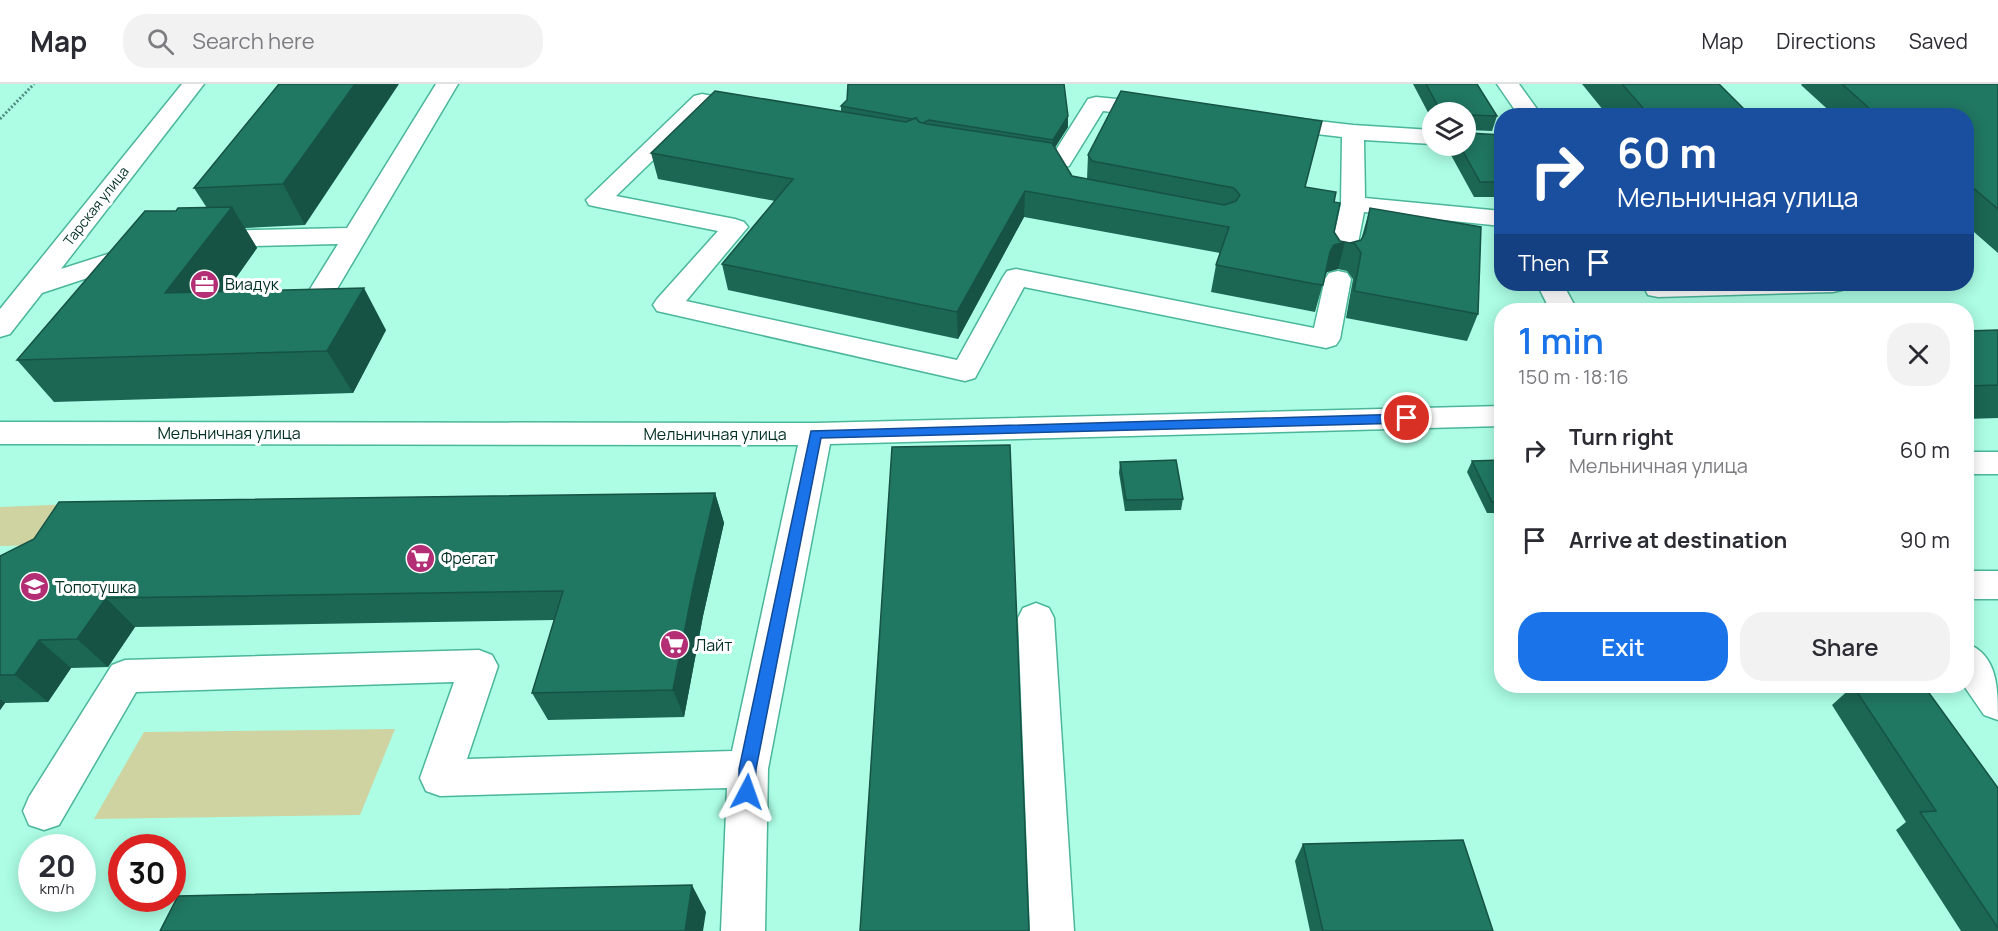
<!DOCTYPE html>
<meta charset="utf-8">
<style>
:root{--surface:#fff;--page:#f2f2f3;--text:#2b2b33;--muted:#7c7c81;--line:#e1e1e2;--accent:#1a73e8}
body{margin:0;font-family:Manrope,sans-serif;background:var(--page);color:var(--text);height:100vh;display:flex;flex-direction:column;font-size:22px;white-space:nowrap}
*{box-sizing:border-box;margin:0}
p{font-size:20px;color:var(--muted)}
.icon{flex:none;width:33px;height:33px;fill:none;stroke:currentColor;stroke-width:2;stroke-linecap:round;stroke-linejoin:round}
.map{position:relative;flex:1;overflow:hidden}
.details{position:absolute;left:1494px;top:219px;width:480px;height:390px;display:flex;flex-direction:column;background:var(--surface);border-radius:24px;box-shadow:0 3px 15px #0003}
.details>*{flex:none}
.banner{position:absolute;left:1494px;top:24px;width:480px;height:183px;border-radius:24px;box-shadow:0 3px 15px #0003;background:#1a4fa0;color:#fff;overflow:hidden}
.controls{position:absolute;left:1422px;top:18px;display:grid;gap:12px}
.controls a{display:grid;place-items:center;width:54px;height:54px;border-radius:50%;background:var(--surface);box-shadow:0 3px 15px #0003;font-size:30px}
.speed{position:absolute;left:18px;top:750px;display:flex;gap:12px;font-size:30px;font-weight:700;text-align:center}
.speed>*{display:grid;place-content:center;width:78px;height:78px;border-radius:50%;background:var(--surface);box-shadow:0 3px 15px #0003;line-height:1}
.speed small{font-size:15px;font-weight:400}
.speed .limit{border:9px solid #d22;background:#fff;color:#111}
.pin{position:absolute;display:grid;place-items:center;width:51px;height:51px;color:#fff;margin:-26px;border:3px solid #fff;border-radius:50%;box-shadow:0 2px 6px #0007}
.me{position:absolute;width:66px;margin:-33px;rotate:4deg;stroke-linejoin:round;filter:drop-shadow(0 0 4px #0008)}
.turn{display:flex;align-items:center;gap:21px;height:126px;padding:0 24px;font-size:27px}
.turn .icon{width:78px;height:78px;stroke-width:2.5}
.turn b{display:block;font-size:42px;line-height:51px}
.then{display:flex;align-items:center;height:57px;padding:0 24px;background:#0003;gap:12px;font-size:22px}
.round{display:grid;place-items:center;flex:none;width:63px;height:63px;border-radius:24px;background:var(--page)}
.headline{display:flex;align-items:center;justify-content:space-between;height:102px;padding:0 24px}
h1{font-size:36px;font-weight:600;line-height:45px;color:var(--accent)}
.cta{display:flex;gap:12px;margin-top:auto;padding:12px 24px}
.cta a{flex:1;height:69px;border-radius:24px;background:var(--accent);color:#fff;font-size:24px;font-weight:600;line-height:69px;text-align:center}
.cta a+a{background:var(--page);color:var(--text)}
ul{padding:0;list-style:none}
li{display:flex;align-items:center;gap:18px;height:90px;padding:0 24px}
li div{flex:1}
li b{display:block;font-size:22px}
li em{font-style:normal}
header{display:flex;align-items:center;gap:36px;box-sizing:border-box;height:84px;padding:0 30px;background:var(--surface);border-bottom:2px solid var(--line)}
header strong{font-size:28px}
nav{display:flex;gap:33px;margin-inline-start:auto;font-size:21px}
.search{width:420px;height:54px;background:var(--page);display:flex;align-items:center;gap:15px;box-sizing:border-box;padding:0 21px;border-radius:24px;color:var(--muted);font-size:22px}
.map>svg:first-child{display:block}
</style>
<header>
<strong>Map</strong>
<div class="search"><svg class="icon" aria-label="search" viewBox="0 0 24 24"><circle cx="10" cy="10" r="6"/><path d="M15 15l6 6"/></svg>Search here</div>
<nav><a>Map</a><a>Directions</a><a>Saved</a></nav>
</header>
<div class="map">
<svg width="1998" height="847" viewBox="0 0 1998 847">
<rect width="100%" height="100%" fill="#acfde4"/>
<g fill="#ced3a1">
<polygon points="76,420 48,461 0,462 0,423"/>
<polygon points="395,645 360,731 94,735 144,648"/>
</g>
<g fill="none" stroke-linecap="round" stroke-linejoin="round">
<defs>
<g id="minor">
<polygon points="182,0 204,0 61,185 142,159 151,161 155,167 151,173 42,209 10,250 0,253 0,225"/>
<polygon points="436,0 458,0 321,232 311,235 301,232 297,226 338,160 207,163 198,160 194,155 198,150 207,147 347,144"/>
<polygon points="1497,0 1519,0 1542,32 1519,32"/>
<polygon points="702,10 755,20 758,25 755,30 747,32 707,24 616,112 735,135 744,138 748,143 686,217 957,276 1003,193 1007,187 1016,185 1314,244 1325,195 1329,189 1338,187 1347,189 1351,195 1340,255 1336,261 1326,264 1024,203 975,294 965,297 657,227 653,221 657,215 718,147 598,123 589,121 586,116 694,12"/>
<path d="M1096,13L1158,19L1166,21L1169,26L1166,31L1158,33L1103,27L1069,82C1051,86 1027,79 1009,75L1005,70L1009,65L1017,63L1054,69L1088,15Z"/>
<polygon points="1274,32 1353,41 1432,46 1432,60 1364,56 1365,114 1502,127 1502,142 1364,128 1355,175 1351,181 1342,183 1333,181 1329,175 1341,120 1342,53 1266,44 1263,39 1266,34"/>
<polygon points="1537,200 1563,200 1577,226 1550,226"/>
<polygon points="1648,200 1846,200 1842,206 1833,208 1658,213 1648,211 1645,205"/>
<polygon points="1502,322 1502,342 830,360 768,685 765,847 721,847 727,704 440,712 426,707 420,694 454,598 136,608 59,741 44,746 29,741 23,727 29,713 112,581 125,576 479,566 492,571 498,582 467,675 732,667 798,361 0,360 0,338 816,339"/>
<rect x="1966" y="368" width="32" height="22"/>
<rect x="1966" y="487" width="32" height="28"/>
<polygon points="1036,519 1049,524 1054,534 1074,847 1030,847 1018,534 1023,524"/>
<path d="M1966,559C1998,571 1998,604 1998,636L1984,631L1964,602H1966Z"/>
</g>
</defs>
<use href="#minor" stroke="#4ab69a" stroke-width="3"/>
<polyline stroke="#4f8d7c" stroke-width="3" stroke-dasharray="2 2" stroke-linecap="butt" points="0,35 34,0"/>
<use href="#minor" fill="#fff" fill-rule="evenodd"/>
</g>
<g fill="#1c6654">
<polygon points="279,0 305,141 245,144 257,164 226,208 386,246 353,309 54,318 17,276 176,127 207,124 194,104"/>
<polygon points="1413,0 1477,0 1497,32 1492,47 1469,46 1469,49 1502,51 1502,113 1474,113 1446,62 1466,62 1466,28 1432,28 1432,36"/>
<polygon points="1582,0 1719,0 1751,32 1608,32"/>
<polygon points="1802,0 1998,0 1998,169 1966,141 1966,32 1835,32 1801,1"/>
<polygon points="841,22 1068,43 1054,64 1072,92 1087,95 1088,71 1305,103 1334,118 1334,148 1340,157 1350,159 1361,156 1370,124 1478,230 1467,257 1346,234 1353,195 1347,187 1338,185 1327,188 1325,192 1315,228 1211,208 1216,181 1220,169 1024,133 958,255 728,206 722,180 775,117 658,95 651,69 841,27"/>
<polygon points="1998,246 1998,334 1966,335 1966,247"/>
<polygon points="1502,376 1502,429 1487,429 1467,388 1472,377"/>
<polygon points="1120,378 1183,415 1181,426 1125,427 1119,389"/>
<polygon points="715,409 724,439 703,532 684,633 548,636 532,609 554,536 135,543 108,583 71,584 48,618 5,619 0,626 0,472"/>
<polygon points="1853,602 1998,704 1998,847 1961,847 1896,746 1906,738 1832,621"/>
<polygon points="1303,760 1493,847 1310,847 1295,777"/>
</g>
<g fill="#165345">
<polygon points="355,0 399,0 305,141 283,100"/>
<polygon points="1068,32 1068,43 1053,67 1053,56"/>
<polygon points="1025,107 1024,133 958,255 957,228"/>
<polygon points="232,123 257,164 195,252 165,209"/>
<polygon points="1345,158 1338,185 1327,188 1323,195 1330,168 1334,161"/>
<polygon points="364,204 386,246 353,309 327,267"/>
<polygon points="715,409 724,439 703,532 684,633 673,606 693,504"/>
<polygon points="106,514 135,543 108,583 77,555"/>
<polygon points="39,556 71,584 48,618 15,591"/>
<polygon points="0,615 5,619 0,626"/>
<polygon points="692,801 706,828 703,847 685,847"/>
</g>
<g fill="#207762" stroke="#165345" stroke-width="1.5">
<polygon points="279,0 355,0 283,100 194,104"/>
<polygon points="848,0 1064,0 1068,32 1053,56 929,36 923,39 919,38 916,34 912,35 841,22 847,16"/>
<polygon points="1426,0 1477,0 1497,32 1470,31 1469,49 1502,51 1502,98 1480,98 1460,62 1466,62 1466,28 1441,28"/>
<polygon points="1622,0 1719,0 1751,32 1650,32"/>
<polygon points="1842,0 1998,0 1998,125 1966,98 1966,32 1878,32"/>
<polygon points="715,7 906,38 916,34 919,38 927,40 1052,59 1072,92 1224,121 1236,117 1240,111 1234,104 1092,77 1088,71 1121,7 1322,37 1305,103 1336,108 1334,118 1340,119 1334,148 1340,157 1350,159 1361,156 1365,149 1370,124 1481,143 1478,230 1354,207 1361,169 1355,160 1345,158 1334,161 1330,168 1323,201 1315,200 1216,181 1229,143 1025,107 957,228 722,180 793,95 651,69"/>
<polygon points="232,123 165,209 364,204 327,267 17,276 145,127 176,127 178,124"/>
<polygon points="1998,246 1998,301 1966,302 1966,247"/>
<polygon points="1010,361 1029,847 860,847 892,363"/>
<polygon points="1176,376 1183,415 1126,416 1120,378"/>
<polygon points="1502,376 1502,418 1492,418 1472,377"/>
<polygon points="715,409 693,504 673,606 532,609 563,507 106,514 77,555 39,556 15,591 0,591 0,472 34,455 59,418"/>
<polygon points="1853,602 1924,602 1998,704 1998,844 1920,728 1936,727"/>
<polygon points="1463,756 1493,847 1323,847 1303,760"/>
<polygon points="692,801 685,847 160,847 178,812"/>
</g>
<polygon fill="#1a73e8" stroke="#114b97" stroke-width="1.5" points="1407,330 1413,334 1407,339 821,354 756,685 755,708 753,714 747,716 741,714 739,708 739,685 811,347"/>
<defs>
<symbol id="office-disc" viewBox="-11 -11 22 22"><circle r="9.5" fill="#b32e74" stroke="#fff"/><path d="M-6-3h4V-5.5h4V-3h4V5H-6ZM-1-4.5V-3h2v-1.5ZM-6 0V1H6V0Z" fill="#fff"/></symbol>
<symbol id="supermarket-disc" viewBox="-11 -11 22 22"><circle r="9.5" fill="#b32e74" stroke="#fff"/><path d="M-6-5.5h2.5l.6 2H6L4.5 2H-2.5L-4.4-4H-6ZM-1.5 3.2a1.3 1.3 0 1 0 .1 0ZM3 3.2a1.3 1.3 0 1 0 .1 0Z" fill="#fff"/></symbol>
<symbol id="school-disc" viewBox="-11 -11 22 22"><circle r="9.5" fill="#b32e74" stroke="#fff"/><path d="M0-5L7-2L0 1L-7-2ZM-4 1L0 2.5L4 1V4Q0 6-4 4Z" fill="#fff"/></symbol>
</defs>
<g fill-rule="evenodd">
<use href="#office-disc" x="188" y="184" width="33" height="33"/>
<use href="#supermarket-disc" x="404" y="458" width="33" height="33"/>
<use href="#school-disc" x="18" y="486" width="33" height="33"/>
<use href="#supermarket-disc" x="658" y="544" width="33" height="33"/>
</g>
<g text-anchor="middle" stroke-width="6" stroke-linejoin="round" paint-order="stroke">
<g font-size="14" fill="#002f24" stroke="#fff">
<text transform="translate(96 122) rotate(-52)" y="5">Тарская улица</text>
</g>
<g font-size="16" fill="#002f24" stroke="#fff" text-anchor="start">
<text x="225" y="206">Виадук</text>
<text x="441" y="480">Фрегат</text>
<text x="55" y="509">Топотушка</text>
<text x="695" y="567">Лайт</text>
</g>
<g font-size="16" fill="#002f24" stroke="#fff">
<text x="229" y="355">Мельничная улица</text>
<text x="715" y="356">Мельничная улица</text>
</g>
</g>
</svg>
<div class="controls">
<a><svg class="icon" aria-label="layers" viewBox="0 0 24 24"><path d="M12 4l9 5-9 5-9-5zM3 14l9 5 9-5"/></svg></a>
</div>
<div class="speed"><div>20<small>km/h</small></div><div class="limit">30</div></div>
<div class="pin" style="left:1407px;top:334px;background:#d93025"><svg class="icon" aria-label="arrive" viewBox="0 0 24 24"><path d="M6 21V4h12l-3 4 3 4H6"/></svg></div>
<svg class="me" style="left:747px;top:708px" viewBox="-20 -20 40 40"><path d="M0-17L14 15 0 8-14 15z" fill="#1a73e8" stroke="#fff" stroke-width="4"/></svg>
<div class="banner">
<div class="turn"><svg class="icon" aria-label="right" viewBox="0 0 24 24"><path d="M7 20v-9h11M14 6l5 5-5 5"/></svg><div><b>60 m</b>Мельничная улица</div></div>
<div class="then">Then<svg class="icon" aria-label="arrive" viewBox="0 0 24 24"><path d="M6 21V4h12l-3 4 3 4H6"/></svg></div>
</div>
<section class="details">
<div class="headline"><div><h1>1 min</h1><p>150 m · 18:16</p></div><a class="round"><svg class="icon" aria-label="close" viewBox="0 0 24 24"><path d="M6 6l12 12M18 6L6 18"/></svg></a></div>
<ul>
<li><svg class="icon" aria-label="right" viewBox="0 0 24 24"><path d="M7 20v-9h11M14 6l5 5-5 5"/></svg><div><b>Turn right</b><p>Мельничная улица</p></div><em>60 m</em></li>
<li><svg class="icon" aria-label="arrive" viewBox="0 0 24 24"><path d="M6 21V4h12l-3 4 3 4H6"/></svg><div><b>Arrive at destination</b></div><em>90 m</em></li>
</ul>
<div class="cta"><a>Exit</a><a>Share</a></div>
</section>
</div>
